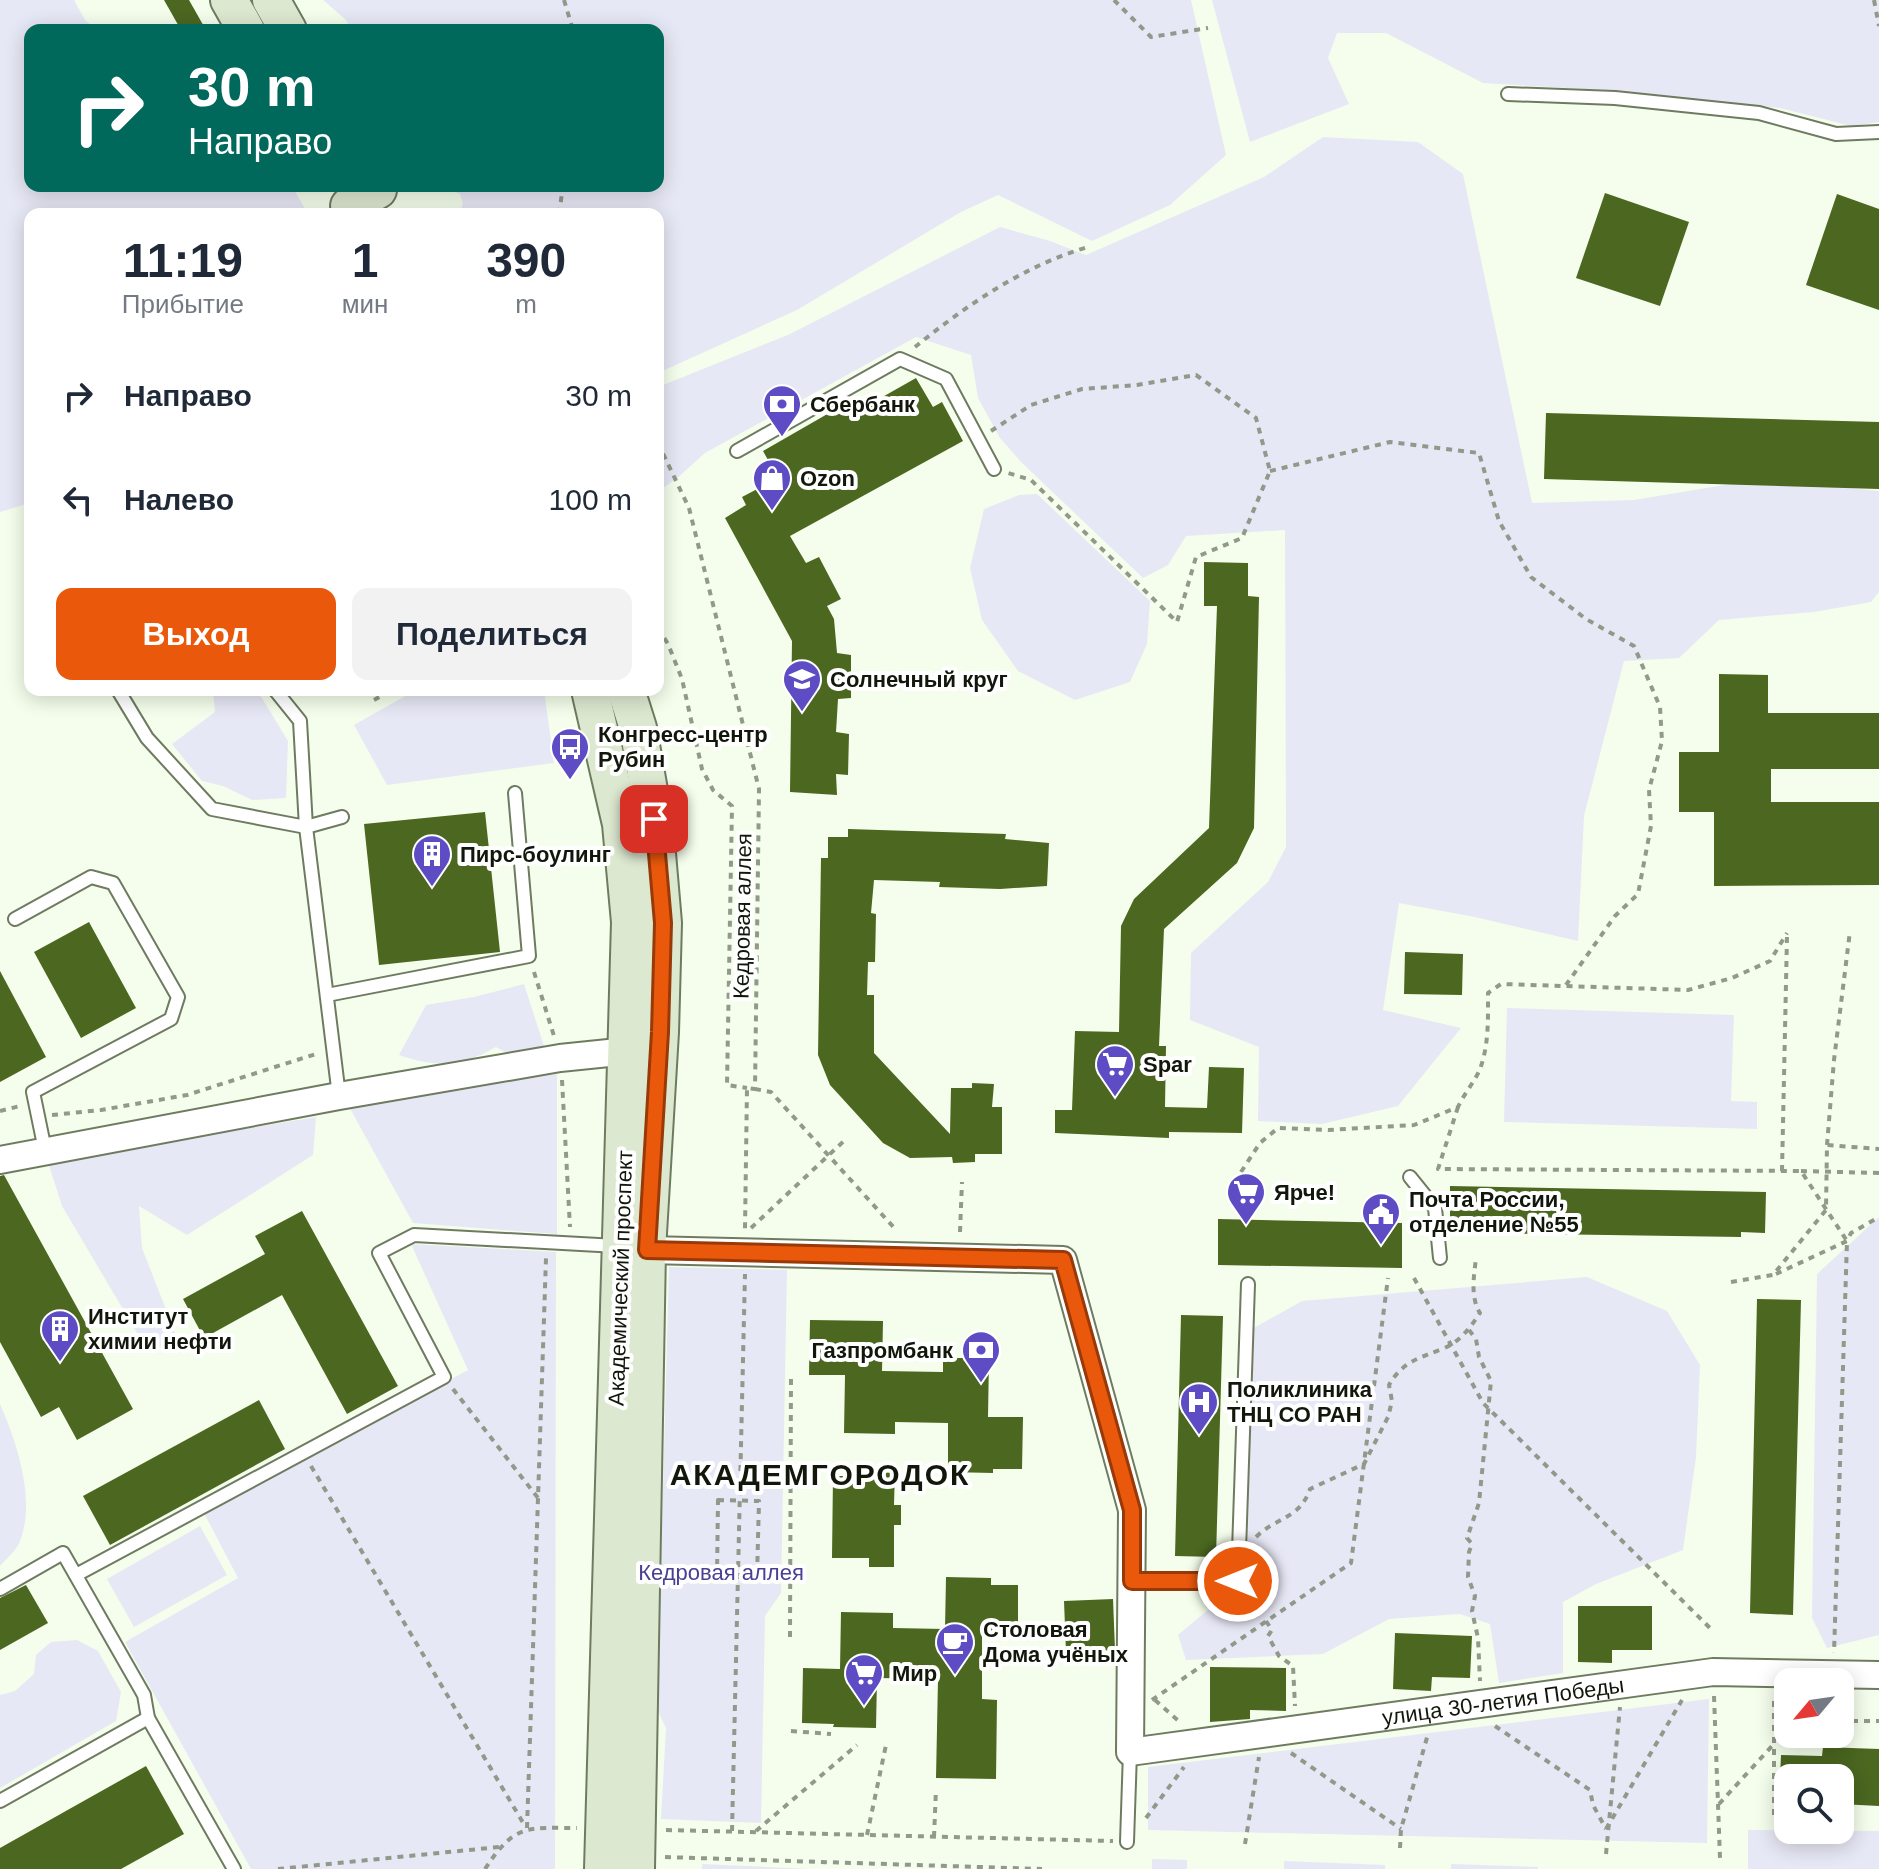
<!DOCTYPE html>
<html lang="ru">
<meta charset="utf-8">
<style>
:root{--surface:#fff;--page:#f2f2f3;--text:#1f2937;--muted:#747a83;--accent:#ea580c}
body{margin:0;font-family:Arial,sans-serif;background:var(--page);color:var(--text);height:100vh;display:flex;flex-direction:column;font-size:30px;white-space:nowrap}
*{box-sizing:border-box;margin:0}
p{font-size:26px;color:var(--muted)}
.icon{flex:none;width:44px;height:44px;fill:none;stroke:currentColor;stroke-width:2;stroke-linecap:round;stroke-linejoin:round}
.map{position:relative;flex:1;overflow:hidden}
.panel{position:absolute;left:24px;top:208px;width:640px;height:488px;display:flex;flex-direction:column;background:var(--surface);border-radius:16px;box-shadow:0 4px 20px #0003}
.panel>*{flex:none}
.hud{position:absolute;left:24px;top:24px;width:640px;height:168px;border-radius:16px;box-shadow:0 4px 20px #0003;background:#00695c;color:#fff;overflow:hidden}
.needle{width:52px;rotate:241deg}
.buttons{position:absolute;left:1774px;top:1668px;display:grid;gap:16px}
.buttons a{display:grid;place-items:center;width:80px;height:80px;border-radius:16px;background:var(--surface);box-shadow:0 4px 20px #0003;font-size:40px}
.pin{position:absolute;display:grid;place-items:center;width:68px;height:68px;color:#fff;margin:-34px;border-radius:16px;box-shadow:0 4px 12px #0006}
.me{position:absolute;width:88px;margin:-44px;rotate:270deg;stroke-linejoin:round;filter:drop-shadow(0 0 6px #0008)}
.turn{display:flex;align-items:center;gap:28px;height:168px;padding:0 32px;font-size:36px}
.turn .icon{width:104px;height:104px;stroke-width:2.5}
.turn b{display:block;font-size:56px;line-height:68px}
.eta{display:flex;justify-content:space-evenly;align-items:center;height:136px;text-align:center}
.eta b{font-size:48px;font-weight:800;line-height:56px}
.action{display:flex;gap:16px;margin-top:auto;padding:16px 32px}
.action a{flex:1;height:92px;border-radius:16px;background:var(--accent);color:#fff;font-size:32px;font-weight:800;line-height:92px;text-align:center}
.action a+a{background:var(--page);color:var(--text)}
ul{padding:0;list-style:none}
li{display:flex;align-items:center;gap:24px;height:104px;padding:0 32px}
li div{flex:1}
li b{display:block;font-size:30px}
li em{font-style:normal}
.map>svg:first-child{display:block}
</style>
<div class="map">
<svg width="1879" height="1869" viewBox="0 0 1879 1869">
<rect width="100%" height="100%" fill="#f5feec"/>
<g fill="#e7e8f5">
<polygon points="0,0 74,0 85,20 97,30 30,30 30,186 292,186 308,214 30,214 30,503 0,512"/>
<polygon points="323,0 1191,0 1226,155 1170,205 1092,241 998,195 961,212 797,310 658,373 658,214 460,214 463,203 460,194 441,186 658,186 658,30 352,30 346,20"/>
<polygon points="1212,0 1879,0 1879,122 1851,126 1780,108 1619,91 1483,83 1386,33 1337,33 1328,58 1349,104 1250,142"/>
<polygon points="1323,137 1418,142 1463,174 1532,503 1634,500 1760,479 1879,491 1879,592 1871,602 1814,612 1719,620 1679,658 1624,661 1584,816 1578,941 1475,917 1399,903 1383,1010 1461,1028 1398,1106 1322,1124 1258,1121 1259,1047 1190,1020 1191,953 1268,882 1286,847 1285,530 1186,536 1168,565 1143,578 1021,462 1000,438 978,398 971,355 916,337 705,453 675,480 658,491 658,387 790,334 1000,227 1050,241 1086,255 1264,177"/>
<polygon points="1037,494 1150,601 1147,644 1130,682 1075,700 1018,671 982,620 970,568 984,509 1019,495"/>
<polygon points="213,690 257,690 288,741 286,798 252,800 223,786 202,781 172,744 215,712"/>
<polygon points="416,690 544,690 554,763 387,785 354,725"/>
<path d="M524,984L544,1046L510,1055L496,1047C460,1067 438,1068 399,1055L426,1005L474,997Z"/>
<polygon points="1507,1008 1734,1015 1731,1101 1757,1102 1757,1129 1504,1122"/>
<polygon points="557,1074 557,1234 413,1223 347,1103"/>
<polygon points="316,1117 313,1155 187,1235 139,1206 142,1248 183,1353 143,1343 62,1206 48,1162"/>
<polygon points="1879,1217 1879,1635 1827,1648 1812,1618 1817,1274"/>
<polygon points="411,1244 556,1252 555,1869 251,1869 125,1642 238,1578 204,1513 468,1370"/>
<polygon points="669,1267 787,1270 781,1593 765,1616 761,1823 661,1819 666,1728 657,1709"/>
<polygon points="1587,1277 1667,1311 1700,1365 1696,1457 1683,1550 1596,1584 1563,1602 1563,1673 1499,1683 1490,1624 1460,1614 1389,1619 1323,1654 1186,1660 1178,1635 1222,1598 1247,1586 1252,1329 1302,1301"/>
<path d="M0,1404C17,1443 36,1500 20,1541C17,1550 6,1559 0,1566Z"/>
<polygon points="200,1526 227,1575 134,1627 107,1579"/>
<polygon points="77,1640 98,1651 121,1692 116,1721 0,1788 0,1695 15,1691 34,1674 36,1655 51,1642"/>
<polygon points="1709,1699 1707,1843 1148,1830 1148,1767"/>
<polygon points="1748,1830 1879,1831 1879,1869 1748,1869"/>
<polygon points="1152,1859 1187,1860 1187,1869 1152,1869"/>
<polygon points="1284,1861 1385,1865 1385,1869 1284,1869"/>
<polygon points="702,1864 810,1869 702,1869"/>
<polygon points="1451,1864 1538,1867 1538,1869 1451,1869"/>
</g>
<g fill="#4b6720">
<polygon points="164,0 189,0 206,30 181,30"/>
<polygon points="1605,193 1689,222 1660,306 1576,278"/>
<polygon points="1837,194 1879,209 1879,310 1806,285"/>
<polygon points="916,378 933,407 942,402 963,441 790,536 806,563 819,557 841,599 827,606 834,619 837,653 851,655 851,698 838,699 836,732 849,734 848,775 836,774 837,795 790,792 792,641 725,518 746,505 742,497 778,478 763,451 850,401 856,412"/>
<polygon points="1546,413 1879,422 1879,489 1544,479"/>
<polygon points="1204,562 1248,563 1248,596 1259,597 1254,828 1237,863 1164,929 1159,1046 1166,1046 1165,1107 1207,1108 1209,1067 1244,1068 1242,1133 1169,1132 1169,1138 1055,1133 1055,1110 1072,1110 1075,1031 1119,1032 1121,926 1134,899 1209,828 1217,606 1204,606"/>
<polygon points="1719,674 1768,675 1768,713 1879,713 1879,769 1771,769 1771,802 1879,802 1879,885 1714,886 1714,812 1679,812 1679,752 1719,752"/>
<polygon points="485,812 500,952 379,965 364,824"/>
<polygon points="848,829 1006,834 1005,839 1049,843 1047,886 1000,889 939,887 940,882 874,880 871,913 876,914 875,962 868,962 867,995 874,995 874,1053 950,1134 951,1088 972,1088 972,1083 994,1084 992,1107 1002,1107 1002,1154 975,1154 975,1162 953,1163 952,1157 910,1158 883,1143 830,1085 818,1055 821,858 828,858 828,837 848,837"/>
<polygon points="89,922 136,1008 81,1038 34,952"/>
<polygon points="1405,952 1463,954 1462,995 1404,994"/>
<polygon points="0,971 46,1057 0,1082"/>
<polygon points="4,1175 133,1409 77,1440 59,1407 41,1417 0,1342 0,1176"/>
<polygon points="1450,1186 1766,1192 1765,1233 1741,1232 1741,1237 1469,1233 1469,1226 1450,1226"/>
<polygon points="302,1211 398,1386 347,1414 282,1295 204,1338 183,1299 265,1254 255,1236"/>
<polygon points="1218,1219 1402,1223 1402,1268 1218,1265"/>
<polygon points="1757,1299 1801,1300 1793,1615 1750,1613"/>
<polygon points="1181,1315 1223,1316 1216,1557 1175,1556"/>
<polygon points="810,1320 883,1321 882,1371 943,1372 943,1358 989,1358 988,1417 1023,1417 1022,1469 993,1469 993,1473 948,1472 948,1423 895,1422 895,1434 844,1433 845,1375 809,1375"/>
<polygon points="259,1400 285,1449 110,1545 83,1496"/>
<polygon points="873,1468 895,1468 894,1505 901,1505 901,1525 894,1525 894,1567 869,1567 869,1558 832,1558 833,1476 873,1476"/>
<polygon points="946,1577 991,1578 991,1585 1018,1585 1018,1636 982,1635 982,1699 997,1700 996,1779 936,1778 938,1679 877,1678 876,1728 833,1727 834,1724 802,1723 803,1668 840,1669 841,1612 893,1613 893,1628 945,1629"/>
<polygon points="26,1585 48,1623 0,1650 0,1598"/>
<polygon points="1113,1599 1115,1650 1066,1652 1064,1601"/>
<polygon points="1578,1606 1652,1606 1652,1650 1612,1650 1612,1663 1578,1662"/>
<polygon points="1395,1633 1472,1636 1470,1678 1432,1677 1431,1691 1393,1689"/>
<polygon points="1210,1667 1286,1668 1286,1711 1250,1710 1250,1719 1210,1722"/>
<polygon points="1823,1747 1879,1749 1879,1806 1840,1804 1840,1778 1780,1778 1781,1755 1822,1756"/>
<polygon points="146,1766 184,1834 121,1869 0,1869 0,1848"/>
</g>
<g fill="none" stroke-linecap="round" stroke-linejoin="round">
<defs>
<g id="service">
<polyline points="1508,94 1615,98 1759,113 1836,134 1879,132"/>
<polyline points="737,451 900,359 946,379 994,469"/>
<polyline points="118,690 147,738 212,809 306,827 300,721 275,690"/>
<polyline points="15,919 91,877 113,883 178,997 171,1019 33,1092 45,1150"/>
<polyline points="327,995 529,956 515,793"/>
<polyline points="339,1096 306,827 342,817"/>
<polyline points="1410,1177 1435,1208 1440,1258"/>
<polyline points="76,1575 444,1377 379,1253 414,1235 617,1246"/>
<polyline points="1132,1581 1238,1581 1248,1284"/>
<polyline points="0,1589 63,1553 144,1695 148,1718 234,1869"/>
<polyline points="0,1801 148,1718"/>
<polyline points="1127,1842 1130,1752"/>
</g>
<g id="minor">
<polyline points="0,1160 339,1096 560,1058 628,1051"/>
<path id="s1" d="M647,1250L1063,1260L1132,1510L1130,1752L1713,1672L1879,1675"/>
</g>
<g id="secondary">
<polyline points="229,0 246,30"/>
<polyline points="271,0 288,30"/>
<polyline points="349,206 378,190"/>
<polyline points="590,690 621,824 630,922 603,1869"/>
<polyline points="626,690 638,728 654,819 663,923 660,1032 647,1250 636,1869"/>
</g>
</defs>
<use href="#service" stroke="#6e7b60" stroke-width="16"/>
<use href="#minor" stroke="#6e7b60" stroke-width="30"/>
<use href="#secondary" stroke="#6e7b60" stroke-width="40"/>
<g stroke="#91998a" stroke-width="4" stroke-dasharray="6 6" stroke-linecap="butt">
<polyline points="564,0 573,30"/>
<polyline points="1114,0 1151,37 1208,28"/>
<polyline points="1874,0 1879,26"/>
<polyline points="559,214 563,186"/>
<path d="M915,347C967,305 1023,266 1088,247"/>
<polyline points="991,431 1031,405 1082,389 1137,385 1196,375 1256,418 1270,471 1242,538 1196,557 1177,622 1031,480 1008,473"/>
<polyline points="658,443 689,508 759,789 755,1089 747,1088 745,1229"/>
<polyline points="1270,471 1390,442 1479,453 1499,521 1531,577 1586,619 1634,646 1660,707 1662,741 1649,790 1651,826 1638,894 1615,916 1566,985"/>
<polyline points="658,628 668,644 682,679 702,769 713,790 732,806 727,1085 747,1088"/>
<polyline points="374,700 392,690"/>
<polyline points="534,972 554,1036"/>
<polyline points="562,1080 570,1227"/>
<polyline points="755,1089 771,1092 897,1231"/>
<polyline points="1458,1107 1438,1169 1801,1171 1847,1241 1834,1653"/>
<polyline points="0,1111 20,1106"/>
<polyline points="52,1115 101,1110 187,1095 319,1053"/>
<polyline points="1827,1145 1834,1060 1850,931"/>
<polyline points="1782,1171 1787,936"/>
<polyline points="1801,1171 1879,1173"/>
<path d="M1241,1172L1260,1143L1278,1128L1328,1130L1414,1125L1458,1107C1464,1094 1475,1081 1480,1069C1489,1045 1488,1018 1488,993L1501,984L1688,990L1732,978L1770,961L1787,933"/>
<polyline points="751,1228 846,1139"/>
<polyline points="960,1232 962,1182"/>
<polyline points="1776,1274 1847,1241 1851,1233 1879,1217"/>
<polyline points="1414,1278 1483,1403 1714,1632"/>
<polyline points="1731,1282 1773,1275 1826,1210 1827,1145 1879,1149"/>
<polyline points="1469,1330 1476,1339 1479,1357 1491,1381 1479,1503 1467,1538 1472,1544 1469,1552 1468,1577 1475,1596 1472,1611 1478,1638 1480,1681"/>
<polyline points="453,1389 538,1498"/>
<polyline points="311,1466 525,1826"/>
<polygon points="718,1500 759,1501 757,1577 717,1576"/>
<path d="M1256,1537C1276,1517 1300,1519 1310,1489L1364,1464L1388,1417L1392,1401L1389,1385C1402,1362 1419,1358 1442,1349C1460,1342 1470,1328 1480,1313C1470,1297 1474,1276 1476,1258"/>
<polyline points="1266,1621 1272,1630 1268,1636 1279,1656 1293,1666 1295,1706"/>
<polyline points="790,1637 791,1376"/>
<polyline points="1714,1696 1720,1858"/>
<polyline points="1152,1700 1351,1563 1388,1278"/>
<polyline points="1155,1700 1181,1723"/>
<polyline points="1774,1721 1788,1721"/>
<polyline points="1840,1721 1879,1721"/>
<polyline points="1495,1726 1590,1790 1593,1805 1606,1829"/>
<polyline points="791,1731 831,1734"/>
<polyline points="1291,1753 1401,1829"/>
<polyline points="1719,1804 1772,1746"/>
<polyline points="1774,1815 1774,1696"/>
<polyline points="1146,1818 1184,1767"/>
<polyline points="527,1828 546,1258"/>
<polyline points="1606,1829 1682,1700"/>
<polyline points="666,1830 1113,1841"/>
<polyline points="732,1831 745,1274"/>
<polyline points="756,1831 857,1745"/>
<polyline points="867,1835 886,1745"/>
<polyline points="934,1837 936,1789"/>
<polyline points="1245,1844 1259,1757"/>
<polyline points="1400,1848 1401,1829 1428,1734"/>
<polyline points="1606,1854 1620,1707"/>
<polyline points="665,1857 1042,1869"/>
<polyline points="278,1869 499,1847"/>
<path d="M485,1869C515,1823 527,1828 577,1828"/>
</g>
<use href="#service" stroke="#fff" stroke-width="12"/>
<use href="#minor" stroke="#fff" stroke-width="26"/>
<use href="#secondary" stroke="#dde8d0" stroke-width="36"/>
</g>
<g fill="none" stroke-linecap="round" stroke-linejoin="round">
<defs>
<polyline id="route" points="654,819 663,923 660,1032 647,1250 1063,1260 1132,1510 1132,1581 1238,1581"/>
</defs>
<use href="#route" stroke="#983908" stroke-width="20"/>
<use href="#route" stroke="#ea580c" stroke-width="14"/>
</g>
<defs>
<symbol id="bank-pin" viewBox="-11 -11 22 30"><path d="M0 17L-7.5 6A9.5 9.5 0 1 1 7.5 6Z" fill="#5d4cc4" stroke="#fff"/><path d="M-6-4H6V4H-6ZM0-2.3a2.3 2.3 0 1 0 0 4.6a2.3 2.3 0 1 0 0-4.6Z" fill="#fff"/></symbol>
<symbol id="shop-pin" viewBox="-11 -11 22 30"><path d="M0 17L-7.5 6A9.5 9.5 0 1 1 7.5 6Z" fill="#5d4cc4" stroke="#fff"/><path d="M-5-2.5h2.3a2.7 3.5 0 0 1 5.4 0H5L5.5 6h-11ZM-1.5-2.5h3a1.5 2.3 0 0 0-3 0Z" fill="#fff"/></symbol>
<symbol id="school-pin" viewBox="-11 -11 22 30"><path d="M0 17L-7.5 6A9.5 9.5 0 1 1 7.5 6Z" fill="#5d4cc4" stroke="#fff"/><path d="M0-5L7-2L0 1L-7-2ZM-4 1L0 2.5L4 1V4Q0 6-4 4Z" fill="#fff"/></symbol>
<symbol id="bus-pin" viewBox="-11 -11 22 30"><path d="M0 17L-7.5 6A9.5 9.5 0 1 1 7.5 6Z" fill="#5d4cc4" stroke="#fff"/><path d="M-5-6H5V4H4V6H2V4H-2V6H-4V4H-5ZM-3.5-4V0h7V-4ZM-3.5 1.2v1.5H-2V1.2ZM2 1.2v1.5H3.5V1.2Z" fill="#fff"/></symbol>
<symbol id="building-pin" viewBox="-11 -11 22 30"><path d="M0 17L-7.5 6A9.5 9.5 0 1 1 7.5 6Z" fill="#5d4cc4" stroke="#fff"/><path d="M-4-6H4V6H1V3H-1V6H-4ZM-2.5-4.3h1.7v1.8h-1.7ZM.8-4.3h1.7v1.8H.8ZM-2.5-1h1.7V.8h-1.7ZM.8-1h1.7V.8H.8Z" fill="#fff"/></symbol>
<symbol id="supermarket-pin" viewBox="-11 -11 22 30"><path d="M0 17L-7.5 6A9.5 9.5 0 1 1 7.5 6Z" fill="#5d4cc4" stroke="#fff"/><path d="M-6-5.5h2.5l.6 2H6L4.5 2H-2.5L-4.4-4H-6ZM-1.5 3.2a1.3 1.3 0 1 0 .1 0ZM3 3.2a1.3 1.3 0 1 0 .1 0Z" fill="#fff"/></symbol>
<symbol id="civic-pin" viewBox="-11 -11 22 30"><path d="M0 17L-7.5 6A9.5 9.5 0 1 1 7.5 6Z" fill="#5d4cc4" stroke="#fff"/><path d="M-.6-6.5H3V-4.5H.6V-3L4-1V1h2V6H-6V1h2V-1L-.6-3ZM-1.2 2.5V6h2.4V2.5Z" fill="#fff"/></symbol>
<symbol id="hospital-pin" viewBox="-11 -11 22 30"><path d="M0 17L-7.5 6A9.5 9.5 0 1 1 7.5 6Z" fill="#5d4cc4" stroke="#fff"/><path d="M-5-5h3v3.5h4V-5h3V5h-3V1.5h-4V5h-3Z" fill="#fff"/></symbol>
<symbol id="cafe-pin" viewBox="-11 -11 22 30"><path d="M0 17L-7.5 6A9.5 9.5 0 1 1 7.5 6Z" fill="#5d4cc4" stroke="#fff"/><path d="M-5.5-4.5H6V0H3Q3 3.5 0 3.5H-2.5Q-5.5 3.5-5.5 0ZM3-3.2v2h1.7v-2ZM-6 4.5H4V6H-6Z" fill="#fff"/></symbol>
</defs>
<g fill-rule="evenodd">
<use href="#bank-pin" x="760" y="382" width="44" height="60"/>
<use href="#shop-pin" x="750" y="456" width="44" height="60"/>
<use href="#school-pin" x="780" y="657" width="44" height="60"/>
<use href="#bus-pin" x="548" y="725" width="44" height="60"/>
<use href="#building-pin" x="410" y="832" width="44" height="60"/>
<use href="#supermarket-pin" x="1093" y="1042" width="44" height="60"/>
<use href="#supermarket-pin" x="1224" y="1170" width="44" height="60"/>
<use href="#civic-pin" x="1359" y="1190" width="44" height="60"/>
<use href="#building-pin" x="38" y="1307" width="44" height="60"/>
<use href="#bank-pin" x="959" y="1328" width="44" height="60"/>
<use href="#hospital-pin" x="1177" y="1380" width="44" height="60"/>
<use href="#cafe-pin" x="933" y="1620" width="44" height="60"/>
<use href="#supermarket-pin" x="842" y="1651" width="44" height="60"/>
</g>
<g text-anchor="middle" stroke-width="8" stroke-linejoin="round" paint-order="stroke">
<g font-size="22" font-weight="bold" fill="#12170c" stroke="#fff" text-anchor="start">
<text x="810" y="412">Сбербанк</text>
<text x="800" y="486">Ozon</text>
<text x="830" y="687">Солнечный круг</text>
<text x="598" y="742">Конгресс-центр<tspan x="598" dy="25">Рубин</tspan></text>
<text x="460" y="862">Пирс-боулинг</text>
<text x="1143" y="1072">Spar</text>
<text x="1274" y="1200">Ярче!</text>
<text x="1409" y="1207">Почта России,<tspan x="1409" dy="25">отделение №55</tspan></text>
<text x="88" y="1324">Институт<tspan x="88" dy="25">химии нефти</tspan></text>
<text x="953" y="1358" text-anchor="end">Газпромбанк</text>
<text x="1227" y="1397">Поликлиника<tspan x="1227" dy="25">ТНЦ СО РАН</tspan></text>
<text x="983" y="1637">Столовая<tspan x="983" dy="25">Дома учёных</tspan></text>
<text x="892" y="1681">Мир</text>
</g>
<g font-size="22" fill="#12170c" stroke="#fff">
<text transform="translate(742 916) rotate(-89)" y="8">Кедровая аллея</text>
<text transform="translate(620 1278) rotate(-88)" y="8">Академический проспект</text>
<text dy="8" stroke="none"><textPath href="#s1" startOffset="1294">улица 30-летия Победы</textPath></text>
</g>
<g font-size="22" fill="#494093" stroke="#fff">
<text x="721" y="1580">Кедровая аллея</text>
</g>
<g font-size="30" font-weight="bold" letter-spacing="2" fill="#12170c" stroke="#fff">
<text x="820" y="1485">АКАДЕМГОРОДОК</text>
</g>
</g>
</svg>
<div class="buttons">
<a><svg class="needle" viewBox="-14 -14 28 28"><path d="M0-13l5 13h-10z" fill="#e53935"/><path d="M0 13l5-13h-10z" fill="#747a83"/></svg></a>
<a><svg class="icon" aria-label="search" viewBox="0 0 24 24"><circle cx="10" cy="10" r="6"/><path d="M15 15l6 6"/></svg></a>
</div>
<div class="pin" style="left:654px;top:819px;background:#d93025"><svg class="icon" aria-label="arrive" viewBox="0 0 24 24"><path d="M6 21V4h12l-3 4 3 4H6"/></svg></div>
<svg class="me" style="left:1238px;top:1581px" viewBox="-20 -20 40 40"><circle r="17" fill="#ea580c" stroke="#fff" stroke-width="3"/><path d="M0-11L8 9 0 5-8 9z" fill="#fff"/></svg>
<div class="hud">
<div class="turn"><svg class="icon" aria-label="right" viewBox="0 0 24 24"><path d="M7 20v-9h11M14 6l5 5-5 5"/></svg><div><b>30 m</b>Направо</div></div>
</div>
<section class="panel">
<div class="eta">
<div><b>11:19</b><p>Прибытие</p></div>
<div><b>1</b><p>мин</p></div>
<div><b>390</b><p>m</p></div>
</div>
<ul>
<li><svg class="icon" aria-label="right" viewBox="0 0 24 24"><path d="M7 20v-9h11M14 6l5 5-5 5"/></svg><div><b>Направо</b></div><em>30 m</em></li>
<li><svg class="icon" aria-label="left" viewBox="0 0 24 24"><path d="M17 20v-9H6M10 6l-5 5 5 5"/></svg><div><b>Налево</b></div><em>100 m</em></li>
</ul>
<div class="action"><a>Выход</a><a>Поделиться</a></div>
</section>
</div>
